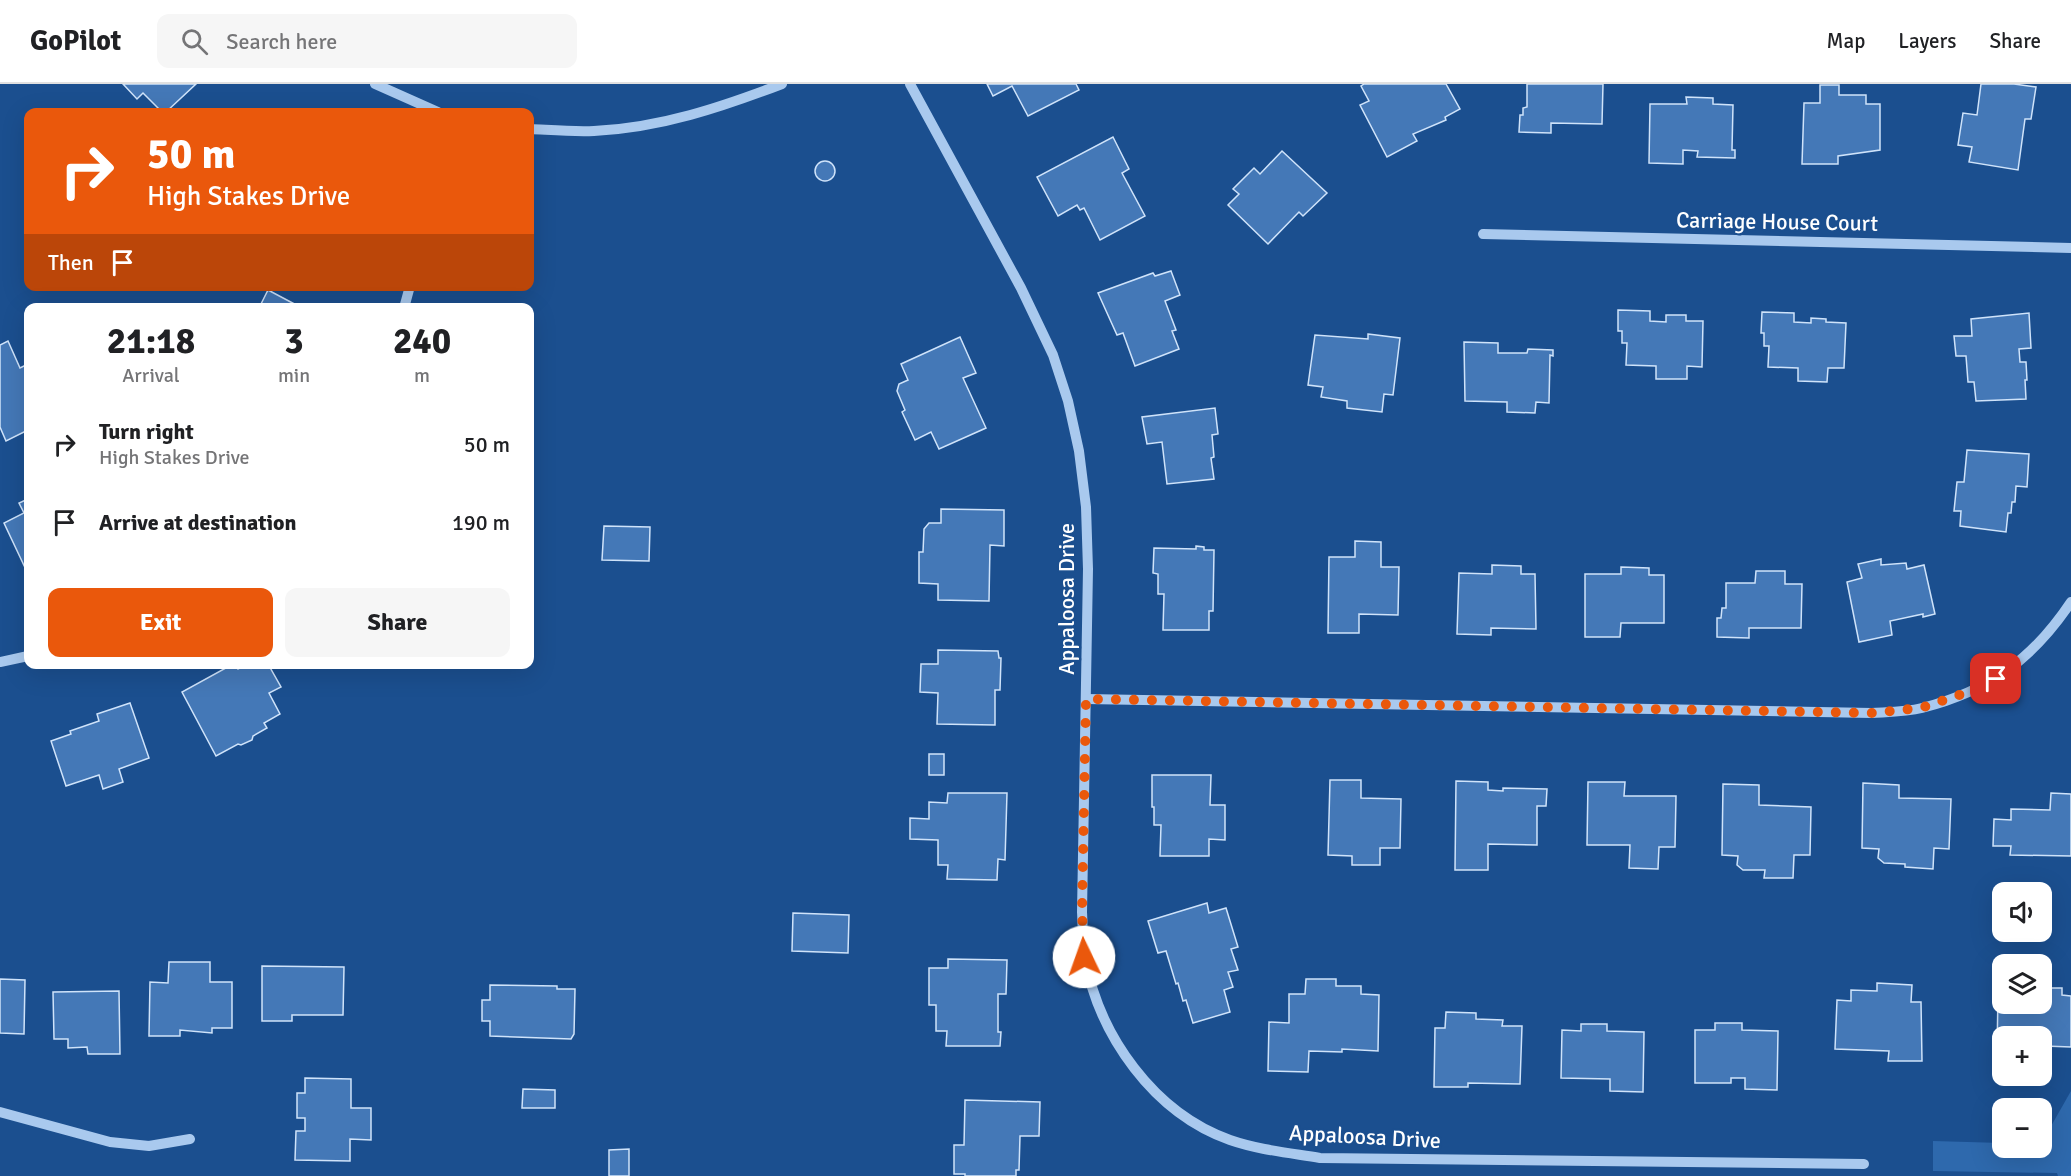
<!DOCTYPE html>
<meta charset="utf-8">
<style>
:root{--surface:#fff;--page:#f6f6f6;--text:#202124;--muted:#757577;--line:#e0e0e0;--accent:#ea580c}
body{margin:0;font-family:Signika,sans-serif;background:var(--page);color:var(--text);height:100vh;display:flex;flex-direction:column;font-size:22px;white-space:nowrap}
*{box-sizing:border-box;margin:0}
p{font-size:20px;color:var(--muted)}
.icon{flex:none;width:33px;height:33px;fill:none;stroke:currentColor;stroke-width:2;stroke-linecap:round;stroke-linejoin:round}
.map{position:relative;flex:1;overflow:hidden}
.sheet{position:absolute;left:24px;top:219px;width:510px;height:366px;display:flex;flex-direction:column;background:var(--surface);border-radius:12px;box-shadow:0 6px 24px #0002}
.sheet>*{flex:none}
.hud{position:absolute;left:24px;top:24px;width:510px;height:183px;border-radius:12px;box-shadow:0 6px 24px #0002;background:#ea580c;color:#fff;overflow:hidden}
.fabs{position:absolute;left:1992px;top:798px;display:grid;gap:12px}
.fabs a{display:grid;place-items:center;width:60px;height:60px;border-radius:12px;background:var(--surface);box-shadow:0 6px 24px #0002;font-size:30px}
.pin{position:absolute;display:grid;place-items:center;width:51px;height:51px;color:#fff;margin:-26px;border-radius:12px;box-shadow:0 3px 9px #0006}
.me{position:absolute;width:66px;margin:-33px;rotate:357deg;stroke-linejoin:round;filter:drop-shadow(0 0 4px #0008)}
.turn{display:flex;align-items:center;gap:21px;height:126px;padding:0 24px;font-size:27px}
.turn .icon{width:78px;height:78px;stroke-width:2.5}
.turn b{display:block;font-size:42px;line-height:51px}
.then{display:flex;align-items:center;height:57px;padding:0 24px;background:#0003;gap:12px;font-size:22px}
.eta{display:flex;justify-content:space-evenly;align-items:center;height:102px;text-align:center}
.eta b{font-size:36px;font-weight:700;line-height:42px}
.cta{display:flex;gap:12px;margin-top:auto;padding:12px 24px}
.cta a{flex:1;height:69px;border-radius:12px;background:var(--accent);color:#fff;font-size:24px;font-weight:700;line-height:69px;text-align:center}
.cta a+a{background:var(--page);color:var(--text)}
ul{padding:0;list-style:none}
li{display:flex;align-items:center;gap:18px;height:78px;padding:0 24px}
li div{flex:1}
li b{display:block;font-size:22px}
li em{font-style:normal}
header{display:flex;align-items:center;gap:36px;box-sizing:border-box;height:84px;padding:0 30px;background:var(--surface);border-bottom:2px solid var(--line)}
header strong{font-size:28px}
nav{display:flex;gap:33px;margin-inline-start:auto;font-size:21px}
.search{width:420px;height:54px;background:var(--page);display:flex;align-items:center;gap:15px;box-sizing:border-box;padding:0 21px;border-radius:12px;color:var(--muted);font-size:22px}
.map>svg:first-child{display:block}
</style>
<header>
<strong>GoPilot</strong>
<div class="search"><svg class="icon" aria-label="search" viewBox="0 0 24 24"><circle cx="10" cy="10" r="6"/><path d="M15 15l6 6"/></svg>Search here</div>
<nav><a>Map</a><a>Layers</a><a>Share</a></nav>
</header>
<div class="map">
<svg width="2071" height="1092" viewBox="0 0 2071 1092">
<rect width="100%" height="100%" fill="#1b4f8f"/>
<polygon fill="#2e69ad" points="2071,1007 2071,1092 2058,1092 2057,1089 1933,1087 1933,1057 2002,1059 2002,1064 2042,1064 2042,1058"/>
<g fill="#4478b7" stroke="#cfe3fa" stroke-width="1.5">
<polygon points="123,0 196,0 166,28 162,28 143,9 137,15"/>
<polygon points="987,0 1076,0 1079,6 1028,32 1012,2 993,12"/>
<polygon points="1364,0 1446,0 1460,25 1445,33 1446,36 1413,50 1417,57 1387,73 1360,21 1369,17 1361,2"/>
<polygon points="1527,0 1603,0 1602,40 1551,39 1551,49 1519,48 1520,31 1523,31 1523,24 1527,23"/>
<polygon points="1981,0 2014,0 2036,3 2031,35 2025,35 2018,86 1969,78 1972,63 1958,61 1963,29 1977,31"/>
<polygon points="1820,1 1839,1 1839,11 1866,11 1866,20 1880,20 1880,66 1838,72 1838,80 1802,80 1804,19 1820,19"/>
<polygon points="1686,13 1713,14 1713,20 1733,21 1732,66 1735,66 1735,74 1697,73 1698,67 1683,66 1683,80 1649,79 1650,20 1687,20"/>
<polygon points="1113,53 1129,85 1122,89 1145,132 1100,156 1084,124 1080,126 1077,121 1058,132 1037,93"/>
<polygon points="1282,67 1327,109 1303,132 1299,128 1268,160 1228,121 1239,110 1233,105 1254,84 1260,90"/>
<circle cx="825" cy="87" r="10"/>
<polygon points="1171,187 1180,211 1165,217 1176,246 1172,247 1179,265 1135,282 1123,249 1117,251 1098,209 1153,189 1155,192"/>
<polygon points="268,206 302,224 259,224"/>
<polygon points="1618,226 1650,227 1650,237 1666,238 1666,231 1686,231 1686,237 1703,237 1702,283 1687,282 1687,295 1656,295 1656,282 1626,281 1627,259 1622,259 1622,247 1618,247"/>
<polygon points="1762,228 1794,229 1794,238 1811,239 1811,234 1826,235 1826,238 1846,239 1844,284 1828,284 1827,298 1798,297 1798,284 1768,283 1769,262 1764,262 1764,249 1761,249"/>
<polygon points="2029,229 2031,264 2019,265 2020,278 2026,278 2027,296 2025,296 2026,315 1976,317 1974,298 1968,298 1966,272 1956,272 1954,252 1972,252 1971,235"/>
<polygon points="1368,250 1400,254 1393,311 1384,310 1382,328 1347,324 1347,317 1321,313 1323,303 1308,301 1315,251 1368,255"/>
<polygon points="960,253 976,289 963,294 986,344 939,365 931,348 915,356 902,328 905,326 897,307 899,300 908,296 901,280"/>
<polygon points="8,257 20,284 28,280 28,346 6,357 0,343 0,261"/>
<polygon points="1464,258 1498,259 1498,269 1527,269 1528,265 1553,266 1553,272 1550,271 1549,319 1536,318 1535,329 1507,328 1507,318 1465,317"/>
<polygon points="1215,324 1218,350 1212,351 1214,373 1211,374 1214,395 1167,400 1162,358 1147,360 1142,333"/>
<polygon points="1967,366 2029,370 2027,403 2016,402 2015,418 2012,418 2011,429 2008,429 2006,448 1960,442 1961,427 1954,427 1957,398 1964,398"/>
<polygon points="28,415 28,490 4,439 24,429 19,419"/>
<polygon points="941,425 1004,426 1004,462 990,461 989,517 938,516 938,500 919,499 919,468 923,468 924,445 929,439 941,439"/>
<polygon points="604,442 650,443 649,477 602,476"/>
<polygon points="1355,457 1381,458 1381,483 1399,483 1398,531 1359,530 1359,549 1328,549 1329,473 1355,473"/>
<polygon points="1196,462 1204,463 1204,466 1214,466 1213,527 1209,527 1209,546 1163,546 1164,510 1158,510 1158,490 1153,489 1154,464 1196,465"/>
<polygon points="1881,475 1881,481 1906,479 1907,485 1924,481 1935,530 1923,533 1923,530 1890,537 1892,551 1859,558 1847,498 1862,494 1858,480"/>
<polygon points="1492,481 1521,482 1521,490 1535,490 1536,545 1491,544 1491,551 1457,550 1459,489 1492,490"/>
<polygon points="1621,483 1649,484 1649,491 1664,491 1664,539 1621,539 1620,553 1585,553 1585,490 1621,490"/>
<polygon points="1756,487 1785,487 1785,500 1802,500 1801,544 1749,544 1749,554 1717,553 1717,534 1721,534 1722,524 1726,524 1726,499 1755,499"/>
<polygon points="938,566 998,567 999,574 1001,574 1000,606 995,606 995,641 937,640 938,609 920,608 921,580 938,580"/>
<polygon points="233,580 235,580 238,585 247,580 268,580 281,603 269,609 280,630 264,639 267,644 253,652 252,656 241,661 238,660 216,672 182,608"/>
<polygon points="130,619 149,674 119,685 123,698 103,705 99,691 66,702 51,657 71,650 70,647 99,637 97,630"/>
<rect x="929" y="670" width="15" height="21"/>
<polygon points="1152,691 1211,691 1210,721 1225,721 1225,756 1209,755 1209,772 1160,772 1161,741 1154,741 1154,723 1152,723"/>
<polygon points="1330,696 1361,696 1361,714 1401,715 1400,764 1380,764 1380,781 1352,781 1352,772 1328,771"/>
<polygon points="1456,697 1488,698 1488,706 1503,707 1503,704 1547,705 1546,722 1537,722 1537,761 1488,760 1488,786 1455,786"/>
<polygon points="1588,698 1625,698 1624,712 1676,712 1675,763 1659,763 1658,785 1629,784 1630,761 1587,761"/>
<polygon points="1863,699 1899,701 1899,714 1951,715 1949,765 1934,764 1933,785 1905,783 1905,780 1884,779 1878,774 1879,765 1862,764"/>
<polygon points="1723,700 1759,701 1759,721 1811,723 1810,771 1794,771 1793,794 1764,794 1765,786 1743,786 1737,781 1738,772 1722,771"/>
<polygon points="948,709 1007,709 1005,776 998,775 997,796 947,795 948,781 938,781 938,756 910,755 910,734 929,735 929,718 947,719"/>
<polygon points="2051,709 2071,710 2071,772 2010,771 2011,762 1993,762 1994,735 2011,736 2011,725 2050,726"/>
<polygon points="1207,819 1209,829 1226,824 1238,863 1231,865 1238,886 1228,888 1233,903 1224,906 1230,928 1193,939 1186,916 1183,917 1178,899 1176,900 1166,867 1158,869 1148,837"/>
<polygon points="793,829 849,831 848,869 792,867"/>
<polygon points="948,875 1007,876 1006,910 998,910 998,948 1001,948 1000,962 946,962 947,947 936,947 936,921 929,921 929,884 948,884"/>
<polygon points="169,878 210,878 210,898 232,898 232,944 212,944 212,949 180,946 180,952 149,952 150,898 168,899"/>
<polygon points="262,882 344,883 343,931 292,931 292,937 262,937"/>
<polygon points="0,895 25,896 24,950 0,949"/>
<polygon points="1306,895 1336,895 1336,902 1361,902 1361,910 1379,911 1378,967 1342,965 1342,968 1309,967 1308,988 1268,987 1269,938 1289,939 1289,910 1305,910"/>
<polygon points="1877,899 1912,901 1911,918 1921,918 1922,977 1888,977 1889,967 1835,965 1837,916 1851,917 1851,906 1877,907"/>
<polygon points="490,901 557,902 557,905 575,905 574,950 571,955 490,952 490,937 482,937 482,916 490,916"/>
<polygon points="2042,904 2062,904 2062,911 2071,912 2071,963 2045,962 2045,959 2042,958 2042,952 2002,952 2002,969 1997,969 1998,910 2002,910 2002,920 2042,920"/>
<polygon points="119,907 120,970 88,970 87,963 68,964 68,955 54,955 53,908"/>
<polygon points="1446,928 1476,929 1476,935 1503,936 1502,942 1522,942 1520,1000 1468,999 1468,1003 1434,1003 1435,944 1445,944"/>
<polygon points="1715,939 1742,939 1742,946 1778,947 1777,1006 1745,1005 1745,994 1731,994 1731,999 1695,999 1695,946 1715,946"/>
<polygon points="1581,940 1607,940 1607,947 1644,948 1643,1008 1610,1007 1610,995 1561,994 1562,946 1581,947"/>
<polygon points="305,994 351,995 351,1024 371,1024 371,1056 350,1055 350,1077 295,1076 296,1047 305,1047 305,1034 297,1034 297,1009 305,1009"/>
<polygon points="523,1005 555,1006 555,1024 522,1024"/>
<polygon points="965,1016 1040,1018 1039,1052 1020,1052 1019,1086 1016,1086 1016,1092 965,1092 965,1090 954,1090 954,1061 964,1061"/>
<polygon points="629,1065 629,1092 609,1092 609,1066"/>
</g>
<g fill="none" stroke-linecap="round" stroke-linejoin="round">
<g stroke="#a9c9ee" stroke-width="10">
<polyline points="375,0 438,28"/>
<path d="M910,0L1021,204L1053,271L1068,317L1079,367L1086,423L1088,485L1082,828C1083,843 1082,860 1085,874C1099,952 1154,1029 1230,1056C1259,1066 1290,1069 1320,1074L1864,1080"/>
<path d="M530,45C551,46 573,48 594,47C660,44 722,23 782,0"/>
<polyline points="1483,150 2071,164"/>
<polyline points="404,224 410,202"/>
<polyline points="0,578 28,572"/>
<path d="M1086,615L1872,629C1888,628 1906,628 1922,624C1989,607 2033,575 2071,518"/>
<polyline points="0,1028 110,1058 149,1062 190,1055"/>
</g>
</g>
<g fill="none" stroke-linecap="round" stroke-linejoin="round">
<polyline stroke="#ea580c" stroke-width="10" stroke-dasharray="0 18" points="1084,873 1082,828 1086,615 1872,629 1921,624 1962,610 1996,595"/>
</g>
<g text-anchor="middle" stroke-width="4.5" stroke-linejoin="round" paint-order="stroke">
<g font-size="22" fill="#fff" stroke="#1b4f8f">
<text transform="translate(1777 137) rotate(1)" y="8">Carriage House Court</text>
<text transform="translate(1066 515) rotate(-90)" y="8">Appaloosa Drive</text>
<text transform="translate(1365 1052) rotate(3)" y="8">Appaloosa Drive</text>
</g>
</g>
</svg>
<div class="fabs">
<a><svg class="icon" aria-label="sound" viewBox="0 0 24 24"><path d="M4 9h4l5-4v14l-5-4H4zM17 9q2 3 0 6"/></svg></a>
<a><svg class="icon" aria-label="layers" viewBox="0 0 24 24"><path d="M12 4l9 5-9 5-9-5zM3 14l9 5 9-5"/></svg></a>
<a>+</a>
<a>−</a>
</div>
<div class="pin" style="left:1996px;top:595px;background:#d93025"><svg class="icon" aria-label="arrive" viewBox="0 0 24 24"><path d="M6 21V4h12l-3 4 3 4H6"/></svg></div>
<svg class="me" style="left:1084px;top:873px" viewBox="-20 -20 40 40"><circle r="19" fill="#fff"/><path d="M0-13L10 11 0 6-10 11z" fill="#ea580c"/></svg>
<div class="hud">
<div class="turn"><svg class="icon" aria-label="right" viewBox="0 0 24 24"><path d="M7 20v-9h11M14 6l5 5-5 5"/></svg><div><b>50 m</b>High Stakes Drive</div></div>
<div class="then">Then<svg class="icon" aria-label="arrive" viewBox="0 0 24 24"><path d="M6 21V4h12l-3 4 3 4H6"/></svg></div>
</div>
<section class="sheet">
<div class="eta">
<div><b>21:18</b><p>Arrival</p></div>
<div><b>3</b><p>min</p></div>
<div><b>240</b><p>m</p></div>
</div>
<ul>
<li><svg class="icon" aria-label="right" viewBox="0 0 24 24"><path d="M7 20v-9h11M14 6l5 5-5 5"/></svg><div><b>Turn right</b><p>High Stakes Drive</p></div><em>50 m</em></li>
<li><svg class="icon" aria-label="arrive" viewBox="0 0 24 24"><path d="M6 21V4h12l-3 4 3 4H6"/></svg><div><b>Arrive at destination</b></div><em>190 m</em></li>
</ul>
<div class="cta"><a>Exit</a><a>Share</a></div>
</section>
</div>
